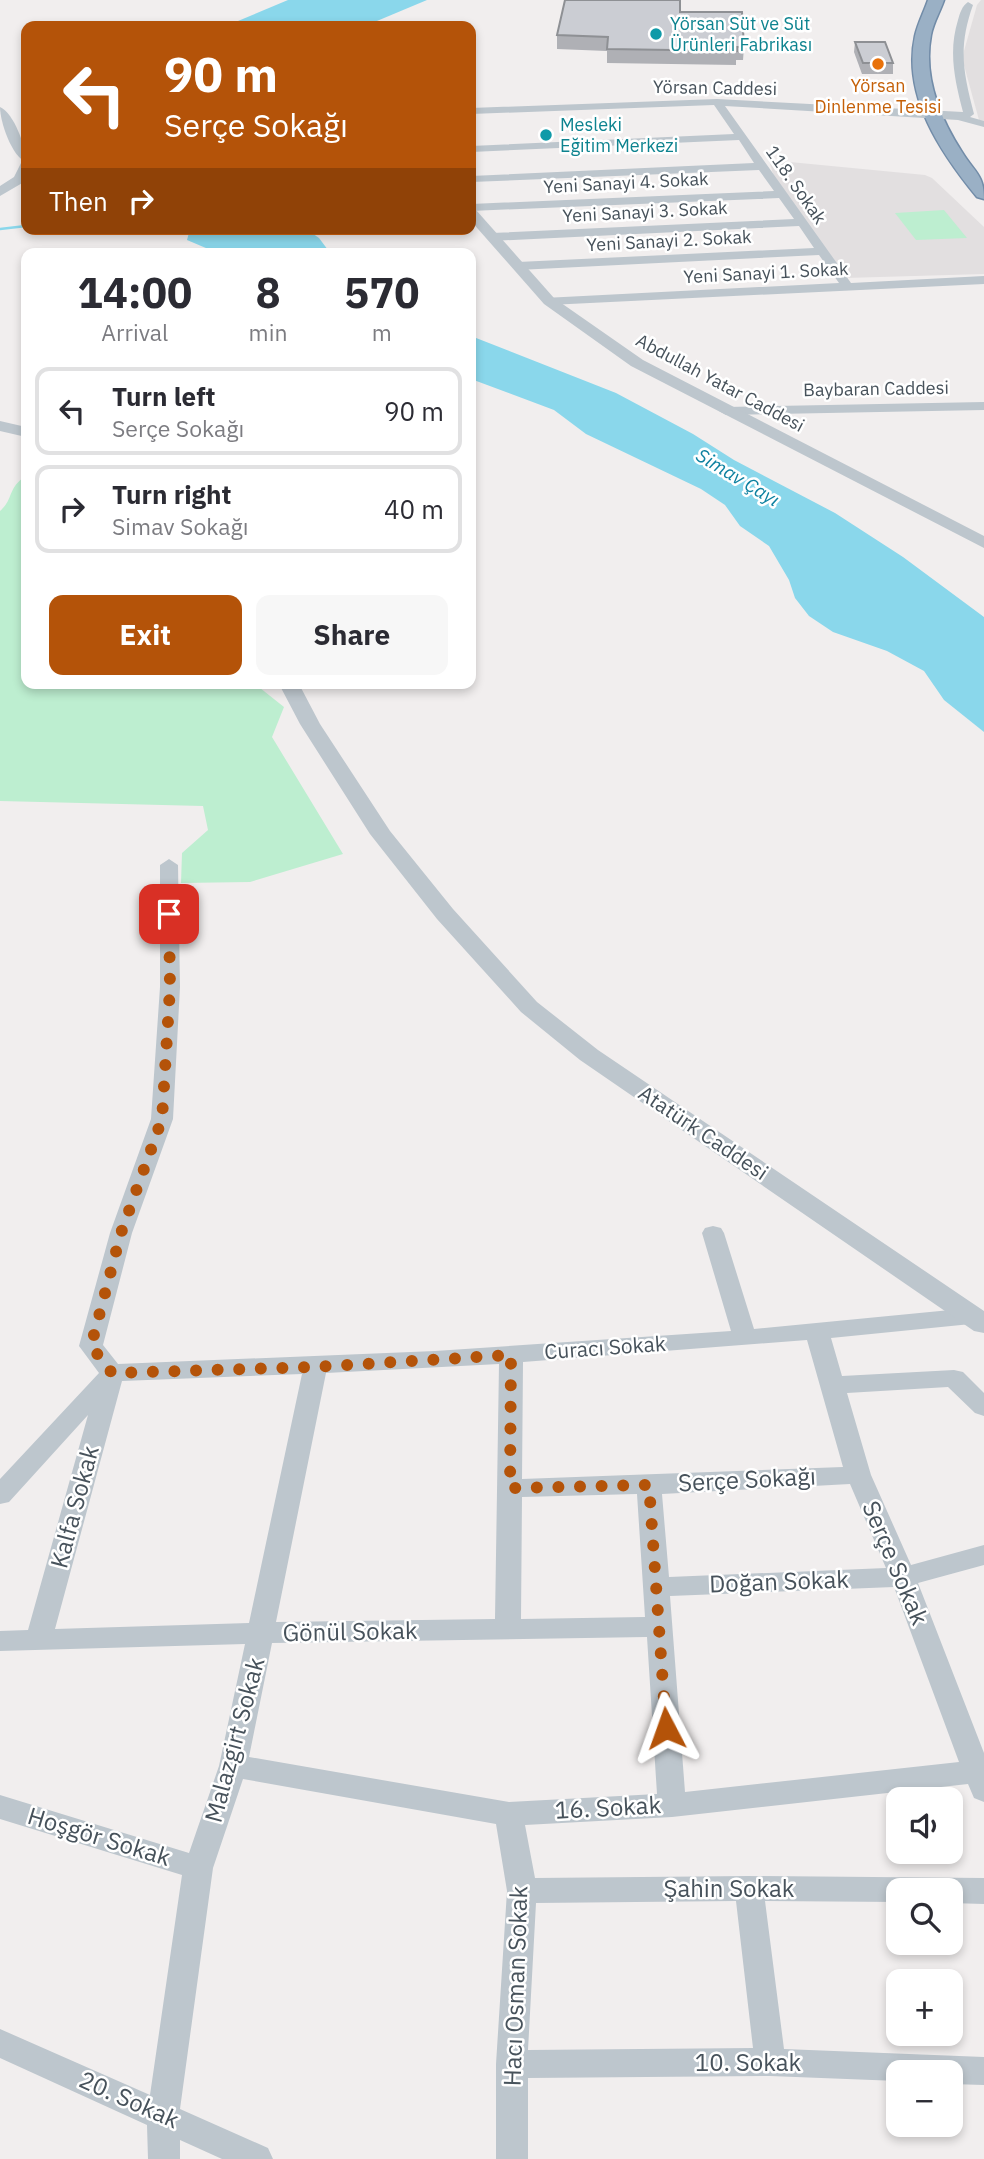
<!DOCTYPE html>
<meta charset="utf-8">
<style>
:root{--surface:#fff;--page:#f7f7f7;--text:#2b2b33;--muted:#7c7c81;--line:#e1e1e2;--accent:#b45309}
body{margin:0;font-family:"IBM Plex Sans",sans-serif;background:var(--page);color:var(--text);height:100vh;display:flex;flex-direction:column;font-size:26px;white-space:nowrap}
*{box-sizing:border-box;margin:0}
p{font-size:23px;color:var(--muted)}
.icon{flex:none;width:38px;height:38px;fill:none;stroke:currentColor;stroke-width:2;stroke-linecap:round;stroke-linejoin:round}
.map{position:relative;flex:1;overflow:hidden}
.sheet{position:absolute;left:21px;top:248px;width:455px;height:441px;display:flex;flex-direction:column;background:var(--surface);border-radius:14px;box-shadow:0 4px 10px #0003}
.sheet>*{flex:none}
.top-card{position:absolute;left:21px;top:21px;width:455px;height:214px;border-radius:14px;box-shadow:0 4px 10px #0003;background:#b45309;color:#fff;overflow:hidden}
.tools{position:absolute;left:886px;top:1787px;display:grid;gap:14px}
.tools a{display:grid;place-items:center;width:77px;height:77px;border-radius:14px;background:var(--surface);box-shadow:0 4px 10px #0003;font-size:35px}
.pin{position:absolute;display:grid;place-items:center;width:60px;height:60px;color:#fff;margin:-30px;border-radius:14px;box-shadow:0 4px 10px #0006}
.me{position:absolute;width:77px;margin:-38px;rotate:356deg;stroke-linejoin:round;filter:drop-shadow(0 0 5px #0008)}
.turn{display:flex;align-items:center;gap:24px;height:147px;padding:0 28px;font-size:32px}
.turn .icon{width:91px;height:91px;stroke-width:2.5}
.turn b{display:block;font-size:49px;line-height:60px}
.then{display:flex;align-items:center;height:66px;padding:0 28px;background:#0003;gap:14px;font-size:26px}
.eta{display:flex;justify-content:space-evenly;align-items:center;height:119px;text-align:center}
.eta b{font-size:42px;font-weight:700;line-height:49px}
.action{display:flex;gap:14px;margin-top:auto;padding:14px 28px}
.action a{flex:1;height:80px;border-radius:14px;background:var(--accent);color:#fff;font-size:28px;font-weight:700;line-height:80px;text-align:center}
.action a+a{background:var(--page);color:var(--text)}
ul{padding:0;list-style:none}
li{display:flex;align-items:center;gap:21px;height:88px;margin:0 14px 10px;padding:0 14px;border:4px solid var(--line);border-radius:14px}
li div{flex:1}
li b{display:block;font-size:26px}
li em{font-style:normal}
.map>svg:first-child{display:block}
</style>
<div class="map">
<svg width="984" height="2159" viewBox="0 0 984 2159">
<rect width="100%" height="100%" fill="#f1eeee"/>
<g fill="#e2dfe0">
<polygon points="981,0 984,0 984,121 979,120 962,58 977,5"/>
<polygon points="769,160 925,175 932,178 984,227 984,274 845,278 773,174"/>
</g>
<g fill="#bdeed0">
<polygon points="944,210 967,238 916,240 895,213"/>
<path d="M26,476V684H255L284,707L272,737L343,854L250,882L181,883L182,853L208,830L203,806L0,801V511C14,499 7,488 26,476Z"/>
</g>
<g fill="#8ad7eb">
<polygon points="288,0 427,0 365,26 226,26"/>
<polygon points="190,229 306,229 319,238 331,254 220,254 187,240"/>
<polygon points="471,336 616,393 693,434 734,460 835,513 903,557 984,617 984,732 944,700 924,671 887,651 833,632 809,616 795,598 789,580 769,546 740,526 725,505 701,489 586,434 554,410 471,379"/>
</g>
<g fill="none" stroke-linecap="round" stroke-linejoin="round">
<polyline stroke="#8ad7eb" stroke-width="2.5" points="0,229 26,226"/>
<defs>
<path id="trunk" d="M928,0H944C940,12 933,23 931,35C923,77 940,118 962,152C974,172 984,174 984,199L977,197C941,153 902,96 915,36C918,23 924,12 928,0Z"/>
</defs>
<use href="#trunk" stroke="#728ca8" stroke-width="3"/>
<g fill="#bdc6cd" fill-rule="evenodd">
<path d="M968,2L973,5C958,47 963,72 974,114L970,117L984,121V127L958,120L725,106L851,283L984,276V284L549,305L543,301L544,298L839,283L819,255L518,270L512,266L518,262L814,248L799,226L492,241L486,237L492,233L794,219L779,198L471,211V204L774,191L759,170L471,182V176L754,163L739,140L471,152V146L734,134L714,105L471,114V108L717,99L963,112C955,81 948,52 958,20C960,13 962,6 968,2Z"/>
<polygon points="984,402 984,410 726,415 719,411 726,407"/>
<path d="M169,859L178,865L180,987L173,1119L132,1233L103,1345L118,1364L435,1351L731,1331L702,1233L705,1228L713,1226L721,1228L724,1233L754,1329L971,1308L979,1310L983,1316L979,1322L971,1324L831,1338L842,1376L954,1370L963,1372L984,1393V1416L975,1413L948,1387L847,1393L871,1475L911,1565L984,1545V1565L918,1583L984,1753V1802L974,1798L968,1784L672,1817L525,1825L535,1878L749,1876L984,1878V1904L950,1903V1890H898V1902L765,1901L784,2049L984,2057V2085L950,2084V2072H898V2081L770,2076L528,2078V2159H496V2064L507,1891L496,1824L243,1779L213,1868L180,2109L268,2148L273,2159H222L180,2140V2159H148L147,2125L0,2058V2029L150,2095L182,1875L0,1819V1795L189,1853L219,1766L245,1644L0,1651V1631L28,1630L88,1415L9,1502L0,1504V1479L99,1373L79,1346L110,1233L151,1119L160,987V865ZM807,1340L843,1467L522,1479L523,1362ZM499,1364L495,1619L276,1622L326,1373ZM302,1374L249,1623L55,1629L122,1381ZM850,1484L886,1568L669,1577L662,1494ZM637,1494L645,1617L521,1619L522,1497ZM894,1587L959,1762L685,1792L670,1596ZM647,1637L657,1794L509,1802L249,1757L272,1643ZM736,1901L753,2048L528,2050L536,1903Z"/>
</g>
<g fill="#bdc6cd" fill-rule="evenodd">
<path d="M0,107C14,113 26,147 26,162C12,157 0,122 0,107Z"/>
<polygon points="26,162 24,182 0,196 0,186 14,177 21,163"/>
<polygon points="471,209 476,210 554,298 643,360 984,536 984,548 631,366 544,304 471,221"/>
<polygon points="0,421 26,427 26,437 0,431"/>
<polygon points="279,684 299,684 320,724 390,831 453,909 537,1002 598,1050 984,1311 984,1333 974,1331 580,1060 521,1012 437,919 370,834 300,724"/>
</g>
<use href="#trunk" fill="#9ab0c5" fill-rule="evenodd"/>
</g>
<g fill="#afb0b5">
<polygon points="680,12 744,47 743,60 736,60 736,65 607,63 607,51 557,49 557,35"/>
<polygon points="855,42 893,63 893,74 862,74 854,52"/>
</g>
<g fill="#cbcdd3" stroke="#8e9094" stroke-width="2">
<polygon points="565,0 680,0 680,12 742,12 744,47 737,47 737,51 607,49 608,37 557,35"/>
<polygon points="855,42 885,42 893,63 863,63"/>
</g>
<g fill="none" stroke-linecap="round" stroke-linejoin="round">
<polyline stroke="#b45309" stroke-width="12" stroke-dasharray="0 21.6" points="169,914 170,988 162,1119 121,1233 91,1346 112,1373 314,1367 511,1355 510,1488 649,1485 666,1728"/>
</g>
<g fill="#0f9aa8" stroke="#fff" stroke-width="2.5">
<circle cx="656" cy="34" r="7"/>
<circle cx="546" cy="135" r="7"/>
</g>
<circle fill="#e8710a" stroke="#fff" stroke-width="2.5" cx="878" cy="64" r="7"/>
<g text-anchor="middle" stroke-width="5" stroke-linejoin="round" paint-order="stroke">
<g font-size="18" fill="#0d838f" stroke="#fff" text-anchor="start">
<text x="670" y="30">Yörsan Süt ve Süt<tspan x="670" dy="21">Ürünleri Fabrikası</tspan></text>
<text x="560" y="131">Mesleki<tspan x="560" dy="21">Eğitim Merkezi</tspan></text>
</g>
<g font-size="18" fill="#c56008" stroke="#fff">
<text x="878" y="92">Yörsan<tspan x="878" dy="21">Dinlenme Tesisi</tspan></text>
</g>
<g font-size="18" fill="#47525b" stroke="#fff">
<text transform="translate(715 88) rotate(1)" y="6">Yörsan Caddesi</text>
<text transform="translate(626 183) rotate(-3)" y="6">Yeni Sanayi 4. Sokak</text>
<text transform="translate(796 185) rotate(55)" y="6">118. Sokak</text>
<text transform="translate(645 212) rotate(-3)" y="6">Yeni Sanayi 3. Sokak</text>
<text transform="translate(669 241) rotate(-3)" y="6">Yeni Sanayi 2. Sokak</text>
<text transform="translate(766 273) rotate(-3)" y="6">Yeni Sanayi 1. Sokak</text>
<text transform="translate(720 383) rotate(28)" y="6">Abdullah Yatar Caddesi</text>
<text transform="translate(876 389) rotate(-1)" y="6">Baybaran Caddesi</text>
</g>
<g font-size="19" font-style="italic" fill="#0e81a0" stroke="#fff">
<text transform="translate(738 477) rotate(31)" y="7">Simav Çayı</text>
</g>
<g font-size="21" fill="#47525b" stroke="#fff">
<text transform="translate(703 1133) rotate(34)" y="7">Atatürk Caddesi</text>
<text transform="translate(605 1348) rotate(-4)" y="7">Curacı Sokak</text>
</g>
<g font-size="24" fill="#47525b" stroke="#fff">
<text transform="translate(747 1480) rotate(-3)" y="8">Serçe Sokağı</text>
<text transform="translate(75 1507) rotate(-75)" y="8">Kalfa Sokak</text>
<text transform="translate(895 1563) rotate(67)" y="8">Serçe Sokak</text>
<text transform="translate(779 1582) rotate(-2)" y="8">Doğan Sokak</text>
<text transform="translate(350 1632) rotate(-1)" y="8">Gönül Sokak</text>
<text transform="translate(235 1740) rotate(-75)" y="8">Malazgirt Sokak</text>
<text transform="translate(608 1808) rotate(-3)" y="8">16. Sokak</text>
<text transform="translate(99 1837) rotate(17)" y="8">Hoşgör Sokak</text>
<text x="729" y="1897">Şahin Sokak</text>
<text transform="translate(516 1986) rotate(-88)" y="8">Hacı Osman Sokak</text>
<text x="748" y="2071">10. Sokak</text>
<text transform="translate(129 2100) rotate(24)" y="8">20. Sokak</text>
</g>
</g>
</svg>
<div class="tools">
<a><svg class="icon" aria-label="sound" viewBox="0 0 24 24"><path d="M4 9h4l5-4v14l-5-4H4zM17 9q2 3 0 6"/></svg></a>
<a><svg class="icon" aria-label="search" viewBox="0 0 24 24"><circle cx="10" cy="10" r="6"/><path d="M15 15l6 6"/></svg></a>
<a>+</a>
<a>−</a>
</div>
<div class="pin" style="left:169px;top:914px;background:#d93025"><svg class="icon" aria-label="arrive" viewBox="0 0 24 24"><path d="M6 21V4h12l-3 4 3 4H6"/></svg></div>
<svg class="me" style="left:666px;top:1728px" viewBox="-20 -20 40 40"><path d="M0-17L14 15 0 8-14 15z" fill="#b45309" stroke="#fff" stroke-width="4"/></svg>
<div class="top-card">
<div class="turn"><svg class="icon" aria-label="left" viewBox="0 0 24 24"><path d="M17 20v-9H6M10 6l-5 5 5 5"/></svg><div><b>90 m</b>Serçe Sokağı</div></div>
<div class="then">Then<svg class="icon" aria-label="right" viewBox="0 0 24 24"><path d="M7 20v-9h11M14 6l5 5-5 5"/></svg></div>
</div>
<section class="sheet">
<div class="eta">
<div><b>14:00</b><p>Arrival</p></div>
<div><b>8</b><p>min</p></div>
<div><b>570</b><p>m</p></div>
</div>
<ul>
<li><svg class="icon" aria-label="left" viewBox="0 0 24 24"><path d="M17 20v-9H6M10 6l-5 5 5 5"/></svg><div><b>Turn left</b><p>Serçe Sokağı</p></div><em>90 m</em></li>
<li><svg class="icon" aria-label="right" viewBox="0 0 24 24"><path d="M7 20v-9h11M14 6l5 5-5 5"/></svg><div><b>Turn right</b><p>Simav Sokağı</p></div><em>40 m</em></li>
</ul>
<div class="action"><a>Exit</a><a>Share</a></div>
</section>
</div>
